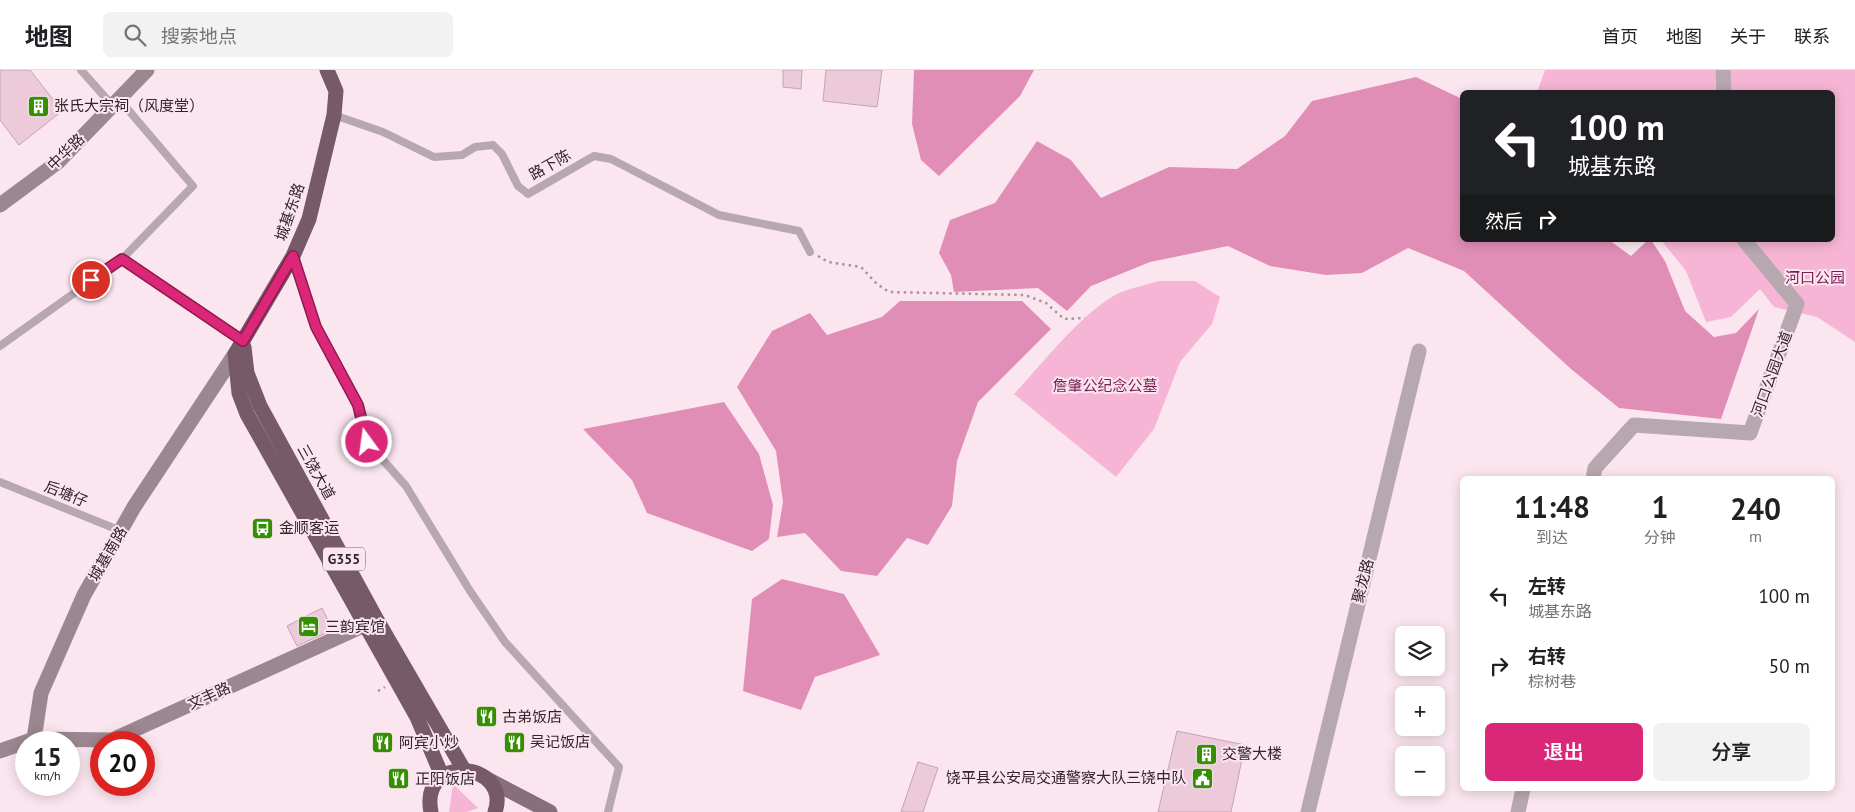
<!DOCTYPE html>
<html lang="zh">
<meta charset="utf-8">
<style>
:root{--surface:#fff;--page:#f2f2f2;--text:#202124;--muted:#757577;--line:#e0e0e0;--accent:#db2777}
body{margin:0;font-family:"PT Sans","Noto Sans SC",sans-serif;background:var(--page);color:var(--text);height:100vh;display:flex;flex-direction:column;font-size:19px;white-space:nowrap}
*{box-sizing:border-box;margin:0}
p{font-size:16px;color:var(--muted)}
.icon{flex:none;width:28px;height:28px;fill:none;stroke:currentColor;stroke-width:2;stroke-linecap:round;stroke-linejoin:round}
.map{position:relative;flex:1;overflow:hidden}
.panel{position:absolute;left:1460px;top:406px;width:375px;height:315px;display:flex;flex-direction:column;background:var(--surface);border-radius:8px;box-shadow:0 2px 12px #0003}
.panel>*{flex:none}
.guide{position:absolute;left:1460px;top:20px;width:375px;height:152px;border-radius:8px;box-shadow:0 2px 12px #0003;background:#202124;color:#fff;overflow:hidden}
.fabs{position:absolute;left:1395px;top:556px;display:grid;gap:10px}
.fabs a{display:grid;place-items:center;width:50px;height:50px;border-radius:8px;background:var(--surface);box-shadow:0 2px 12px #0003;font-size:25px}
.speed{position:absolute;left:15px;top:661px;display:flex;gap:10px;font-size:25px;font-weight:700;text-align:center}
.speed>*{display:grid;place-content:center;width:65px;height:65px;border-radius:50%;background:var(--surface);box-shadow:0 2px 12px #0003;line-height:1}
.speed small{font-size:12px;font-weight:400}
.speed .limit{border:8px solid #d22;background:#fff;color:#111}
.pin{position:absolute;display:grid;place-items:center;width:42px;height:42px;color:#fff;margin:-21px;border:2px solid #fff;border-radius:50%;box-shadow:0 1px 5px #0007}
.me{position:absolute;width:55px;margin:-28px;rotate:346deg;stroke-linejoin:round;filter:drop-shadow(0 0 4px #0008)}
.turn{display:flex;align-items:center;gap:18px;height:105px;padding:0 25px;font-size:22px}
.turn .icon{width:65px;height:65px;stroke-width:2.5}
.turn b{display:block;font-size:35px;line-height:42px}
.then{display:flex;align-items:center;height:48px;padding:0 25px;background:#0003;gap:10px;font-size:19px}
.eta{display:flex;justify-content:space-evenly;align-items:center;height:85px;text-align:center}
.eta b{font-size:30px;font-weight:600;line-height:35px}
.primary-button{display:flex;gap:10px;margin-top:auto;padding:10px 25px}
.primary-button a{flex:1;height:58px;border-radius:8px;background:var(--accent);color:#fff;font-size:20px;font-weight:600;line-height:58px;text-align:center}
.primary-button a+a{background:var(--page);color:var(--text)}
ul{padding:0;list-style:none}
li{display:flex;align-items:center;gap:15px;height:70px;padding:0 25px}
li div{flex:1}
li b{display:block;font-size:19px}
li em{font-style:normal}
header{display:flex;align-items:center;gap:30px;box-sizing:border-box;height:70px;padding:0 25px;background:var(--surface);border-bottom:1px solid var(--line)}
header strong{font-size:24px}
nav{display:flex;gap:28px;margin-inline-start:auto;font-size:18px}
.search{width:350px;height:45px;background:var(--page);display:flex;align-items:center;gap:12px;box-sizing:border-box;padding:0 18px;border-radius:8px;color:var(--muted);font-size:19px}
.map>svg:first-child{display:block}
</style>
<header>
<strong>地图</strong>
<div class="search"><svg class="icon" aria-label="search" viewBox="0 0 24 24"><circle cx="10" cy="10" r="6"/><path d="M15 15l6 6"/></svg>搜索地点</div>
<nav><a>首页</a><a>地图</a><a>关于</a><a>联系</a></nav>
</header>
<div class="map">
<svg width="1855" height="742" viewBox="0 0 1855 742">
<rect width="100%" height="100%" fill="#fbe6f0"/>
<g fill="#f7b5d5">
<polygon points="1545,0 1855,0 1855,272 1817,247 1774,237 1760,219 1731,247 1706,252 1686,201 1661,170 1832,170 1832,22 1537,22"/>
<path d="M1159,211H1195L1220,227L1212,254L1180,292L1154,359L1116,407L1014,324C1041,295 1084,240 1119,223C1131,218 1146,215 1159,211Z"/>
<polygon points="453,714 478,738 467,742 449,742"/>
</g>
<g fill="#e18eb7">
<polygon points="914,0 1034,0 1020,26 939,106 921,90 912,54"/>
<polygon points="1416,7 1462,29 1462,170 1609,170 1631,186 1648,170 1651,170 1665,191 1685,241 1714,267 1736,263 1759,239 1721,349 1619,338 1571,299 1464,201 1408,178 1362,203 1326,205 1270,196 1228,176 1150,192 1091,216 1067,241 1038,218 954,222 951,205 939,183 950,150 995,133 1037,71 1071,90 1101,128 1169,97 1237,99 1285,66 1312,31"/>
<polygon points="900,231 1022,231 1051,259 978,332 957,391 952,436 928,475 907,468 877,506 841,501 805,463 777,467 783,432 776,381 737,317 772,261 810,243 827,265 882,247"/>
<polygon points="724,332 759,384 773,435 769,469 752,481 647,443 632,410 583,359"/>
<polygon points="782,509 844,524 880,585 815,607 801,640 743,621 752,529"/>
</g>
<g fill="#eccada" stroke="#c4a3b2">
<polygon points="0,0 30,0 62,41 19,75 0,50"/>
<polygon points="783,0 802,0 801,19 783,17"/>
<polygon points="826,0 882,0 877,37 823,31"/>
<polygon points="322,538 332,558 326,563 297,576 287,556"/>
<polygon points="1177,661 1245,675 1231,742 1158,742"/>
<polygon points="918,692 938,698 923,742 901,742"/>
</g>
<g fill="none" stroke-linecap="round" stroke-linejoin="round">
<g stroke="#a6959d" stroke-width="2.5" stroke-dasharray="2.5 4" stroke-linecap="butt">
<polyline points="818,186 828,192 861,197 877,214 889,222 1025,225 1046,233 1064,249 1085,248"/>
<polyline points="378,621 385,617"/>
</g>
<g stroke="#b7a8af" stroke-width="8">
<polyline points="81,0 112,35"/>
<polyline points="119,29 193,116 122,189"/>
<polyline points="334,45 383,62 434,87 462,85 475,77 493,75 502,84 518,116 528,124 594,86 611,89 719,145 799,161 810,182"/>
<polyline points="293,187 316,257 359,335 367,372 406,416 470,521 505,572 619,697 608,742"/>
<polyline points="0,276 122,189 243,271"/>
<polyline points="0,412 121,461"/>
</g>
<g stroke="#b7a8af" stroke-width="15">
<polyline points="1723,0 1724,22"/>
<polyline points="1593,409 1595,398 1634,355 1750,363 1797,234 1744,170"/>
<polyline points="1308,742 1419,281"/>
<polyline points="1518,742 1523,719"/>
</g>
<g stroke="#9c8790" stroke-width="15">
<polyline points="0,135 58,92 147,0"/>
<polyline points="34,669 41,623 84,525 134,437 235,284"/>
<polyline points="0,681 34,669 112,670 376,550"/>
</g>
<polyline stroke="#886f7b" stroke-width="15" points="487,709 550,742"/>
<g stroke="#775a68" stroke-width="15">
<polyline points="327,0 336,21 334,45 309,149 293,186 235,284 239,323 247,344 417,647 442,706"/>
<polyline points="244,277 247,303 260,336 377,550 464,700"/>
<path d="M431,742C419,682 512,692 495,742"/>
</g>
</g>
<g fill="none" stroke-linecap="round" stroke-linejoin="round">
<defs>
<polyline id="route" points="91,210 122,189 243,271 293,186 316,257 358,335 367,372"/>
</defs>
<use href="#route" stroke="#8e194d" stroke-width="12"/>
<use href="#route" stroke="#db2777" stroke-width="9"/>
</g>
<defs>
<symbol id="building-square" viewBox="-11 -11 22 22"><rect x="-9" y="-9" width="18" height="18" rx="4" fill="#349002" stroke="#fbe6f0"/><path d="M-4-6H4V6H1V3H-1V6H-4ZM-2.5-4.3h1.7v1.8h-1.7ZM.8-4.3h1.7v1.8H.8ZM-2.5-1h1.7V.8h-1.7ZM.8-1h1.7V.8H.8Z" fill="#fff"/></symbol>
<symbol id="bus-square" viewBox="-11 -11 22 22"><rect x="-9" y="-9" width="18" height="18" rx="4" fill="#349002" stroke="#fbe6f0"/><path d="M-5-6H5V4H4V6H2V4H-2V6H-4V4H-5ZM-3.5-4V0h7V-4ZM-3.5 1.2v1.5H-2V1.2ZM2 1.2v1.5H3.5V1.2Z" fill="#fff"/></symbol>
<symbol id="hotel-square" viewBox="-11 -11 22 22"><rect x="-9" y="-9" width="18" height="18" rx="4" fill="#349002" stroke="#fbe6f0"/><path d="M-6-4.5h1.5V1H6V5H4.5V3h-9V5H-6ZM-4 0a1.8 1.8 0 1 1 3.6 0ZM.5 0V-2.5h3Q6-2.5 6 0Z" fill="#fff"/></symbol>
<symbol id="restaurant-square" viewBox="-11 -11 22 22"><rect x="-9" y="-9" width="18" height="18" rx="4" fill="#349002" stroke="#fbe6f0"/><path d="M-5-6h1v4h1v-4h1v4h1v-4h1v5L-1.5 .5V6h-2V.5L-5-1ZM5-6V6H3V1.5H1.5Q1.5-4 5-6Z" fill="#fff"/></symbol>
<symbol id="civic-square" viewBox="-11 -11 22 22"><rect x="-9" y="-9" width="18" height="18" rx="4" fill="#349002" stroke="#fbe6f0"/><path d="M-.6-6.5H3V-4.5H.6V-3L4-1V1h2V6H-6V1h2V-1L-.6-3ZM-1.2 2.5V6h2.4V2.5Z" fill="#fff"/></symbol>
</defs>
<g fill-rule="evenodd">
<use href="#building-square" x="26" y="24" width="25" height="25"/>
<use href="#bus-square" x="250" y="446" width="25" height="25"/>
<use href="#hotel-square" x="296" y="544" width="25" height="25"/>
<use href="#restaurant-square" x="474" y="634" width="25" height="25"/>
<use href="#restaurant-square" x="502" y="660" width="25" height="25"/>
<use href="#restaurant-square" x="370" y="660" width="25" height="25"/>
<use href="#building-square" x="1194" y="672" width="25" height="25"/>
<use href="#civic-square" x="1190" y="696" width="25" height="25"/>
<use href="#restaurant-square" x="386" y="696" width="25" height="25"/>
</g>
<g text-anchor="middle" stroke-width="4" stroke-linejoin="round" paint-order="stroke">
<rect fill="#fbe6f0" stroke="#6e5e65" stroke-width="1" x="323" y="477.5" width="42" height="23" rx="4"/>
<g font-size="14" font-weight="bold" fill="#31242a">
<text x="344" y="494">G355</text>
</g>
<g font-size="15" fill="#31242a" stroke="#fbe6f0" text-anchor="start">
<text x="54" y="41">张氏大宗祠（风度堂）</text>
<text x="279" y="463">金顺客运</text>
<text x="325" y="562">三韵宾馆</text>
<text x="502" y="652">古弟饭店</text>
<text x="530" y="677">吴记饭店</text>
<text x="399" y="678">阿宾小炒</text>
<text x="1222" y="689">交警大楼</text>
<text x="1186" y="713" text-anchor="end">饶平县公安局交通警察大队三饶中队</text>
<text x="415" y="714">正阳饭店</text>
</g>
<g font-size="15" fill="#31242a" stroke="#fbe6f0">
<text transform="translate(66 82) rotate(-44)" y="5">中华路</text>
<text transform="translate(550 95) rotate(-30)" y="5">路下陈</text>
<text transform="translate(290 142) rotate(-71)" y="5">城基东路</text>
<text transform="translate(1772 304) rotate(-70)" y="5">河口公园大道</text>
<text transform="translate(316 402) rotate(61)" y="5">三饶大道</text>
<text transform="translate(66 424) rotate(22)" y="5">后塘仔</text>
<text transform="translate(108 484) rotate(-60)" y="5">城基南路</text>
<text transform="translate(1363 511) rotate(-76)" y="5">聚龙路</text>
<text transform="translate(209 626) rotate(-24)" y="5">文丰路</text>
</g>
<g font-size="15" fill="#7c1d56" stroke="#fbe6f0">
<text x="1815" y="213">河口公园</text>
<text x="1105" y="321">詹肇公纪念公墓</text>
</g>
</g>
</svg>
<div class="fabs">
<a><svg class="icon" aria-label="layers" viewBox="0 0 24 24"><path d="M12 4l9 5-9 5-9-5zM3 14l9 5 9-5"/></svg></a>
<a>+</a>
<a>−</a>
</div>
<div class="speed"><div>15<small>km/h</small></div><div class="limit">20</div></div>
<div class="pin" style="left:91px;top:210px;background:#d93025"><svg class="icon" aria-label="arrive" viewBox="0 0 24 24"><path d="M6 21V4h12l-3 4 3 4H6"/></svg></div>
<svg class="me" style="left:367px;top:372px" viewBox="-20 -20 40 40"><circle r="17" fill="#db2777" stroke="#fff" stroke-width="3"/><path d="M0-11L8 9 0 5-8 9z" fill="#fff"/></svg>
<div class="guide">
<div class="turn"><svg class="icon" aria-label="left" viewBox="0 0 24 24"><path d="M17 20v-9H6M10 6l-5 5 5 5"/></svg><div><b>100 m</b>城基东路</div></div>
<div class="then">然后<svg class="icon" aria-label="right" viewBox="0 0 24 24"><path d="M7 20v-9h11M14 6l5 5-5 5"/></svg></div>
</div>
<section class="panel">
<div class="eta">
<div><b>11:48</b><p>到达</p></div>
<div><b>1</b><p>分钟</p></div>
<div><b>240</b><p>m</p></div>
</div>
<ul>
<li><svg class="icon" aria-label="left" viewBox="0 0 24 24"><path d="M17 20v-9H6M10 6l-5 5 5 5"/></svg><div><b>左转</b><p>城基东路</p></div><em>100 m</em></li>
<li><svg class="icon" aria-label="right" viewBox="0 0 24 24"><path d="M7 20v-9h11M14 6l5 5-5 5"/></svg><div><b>右转</b><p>棕树巷</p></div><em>50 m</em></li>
</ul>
<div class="primary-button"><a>退出</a><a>分享</a></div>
</section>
</div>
